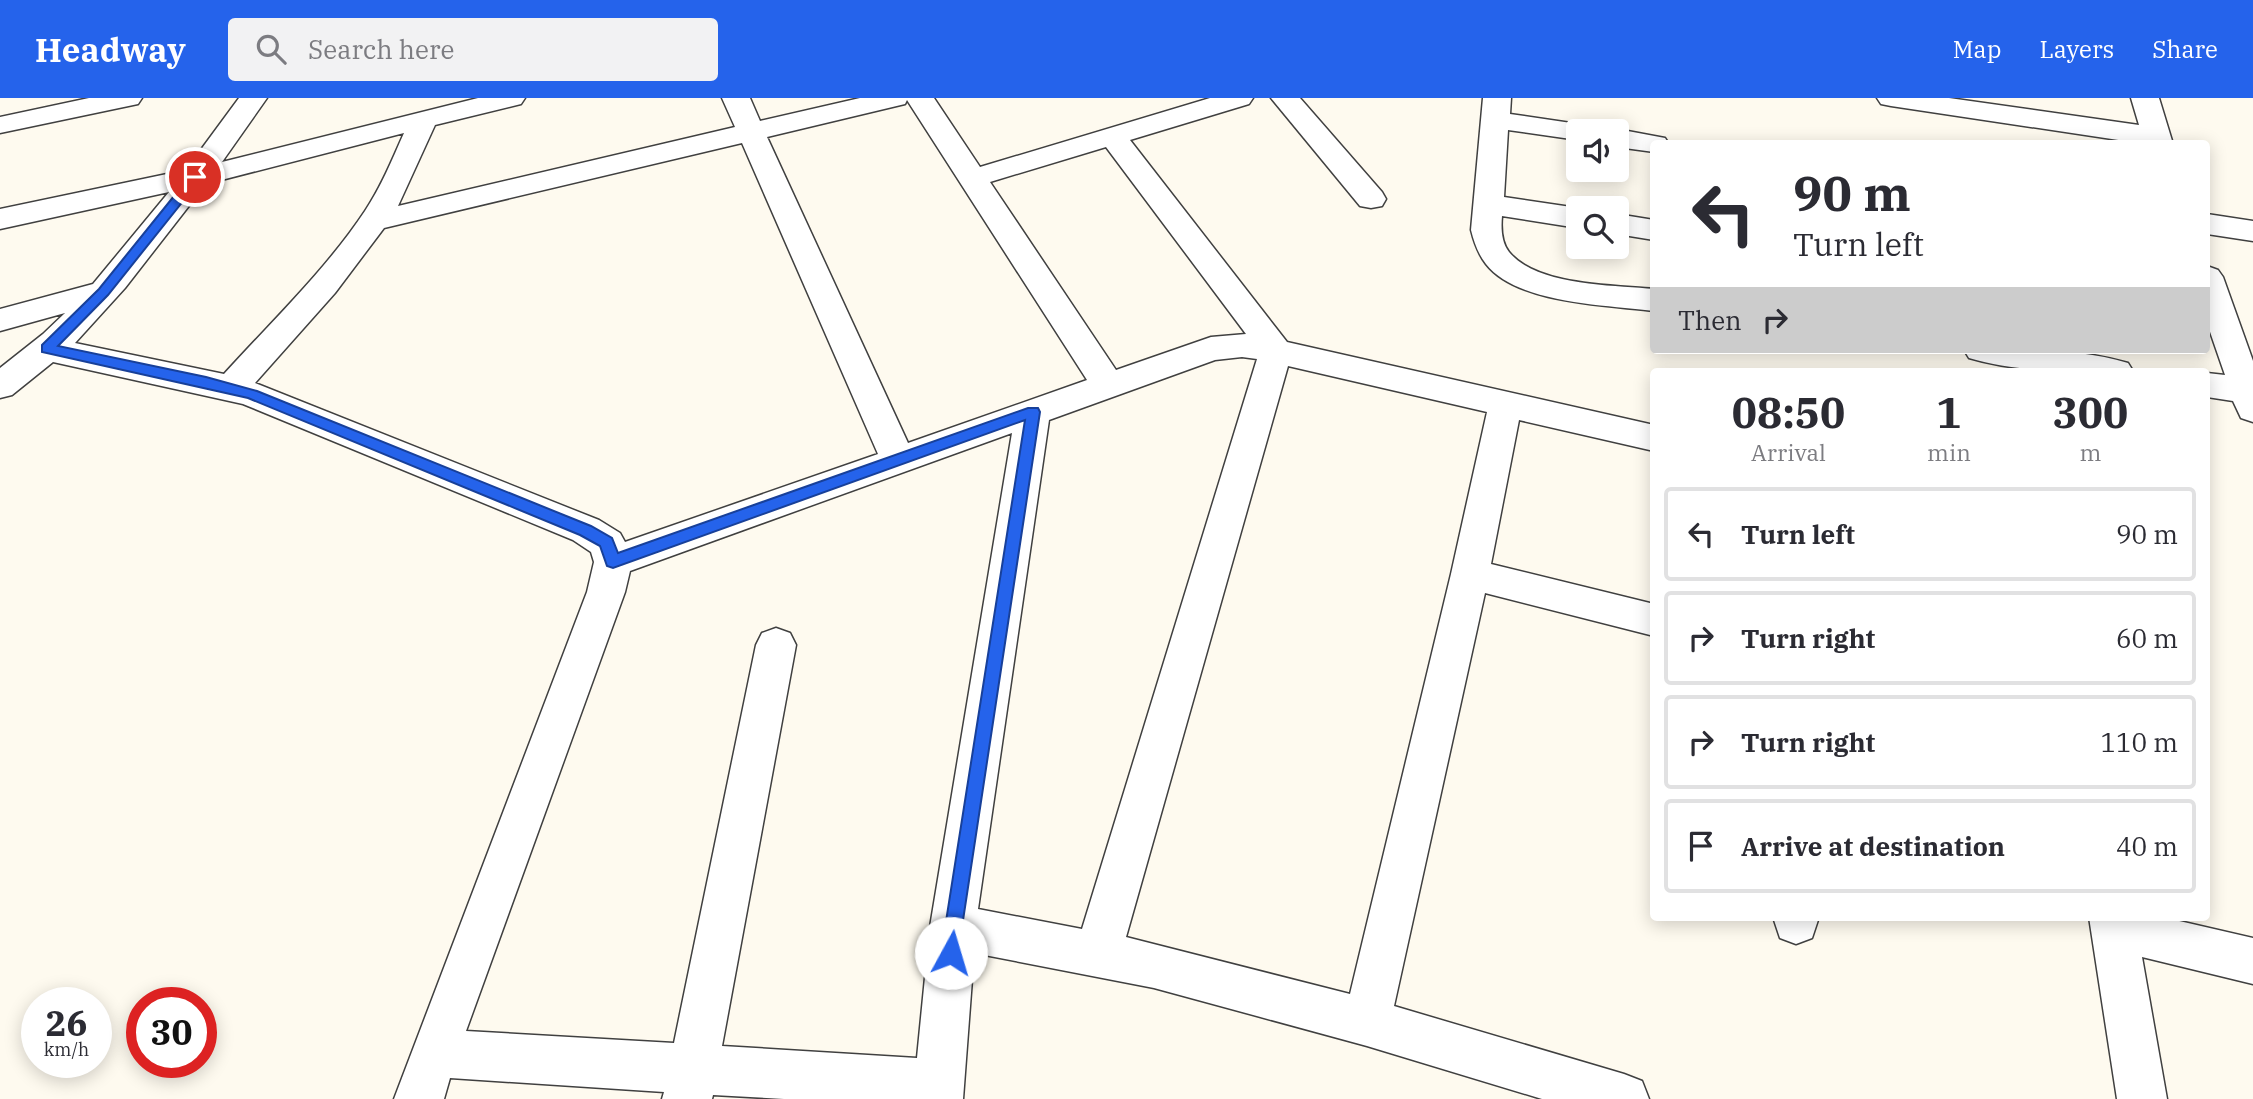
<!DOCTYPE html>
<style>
:root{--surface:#fff;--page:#f2f2f3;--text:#2b2b33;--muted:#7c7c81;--line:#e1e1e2;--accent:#2563eb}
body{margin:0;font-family:"IBM Plex Serif",serif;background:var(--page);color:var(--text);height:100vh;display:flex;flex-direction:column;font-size:26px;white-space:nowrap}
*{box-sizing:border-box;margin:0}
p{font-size:23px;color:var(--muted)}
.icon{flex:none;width:38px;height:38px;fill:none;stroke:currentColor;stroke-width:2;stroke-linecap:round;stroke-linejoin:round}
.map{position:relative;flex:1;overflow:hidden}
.drawer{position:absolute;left:1650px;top:270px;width:560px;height:553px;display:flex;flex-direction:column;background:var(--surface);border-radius:7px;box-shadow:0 4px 18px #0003}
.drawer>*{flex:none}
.hud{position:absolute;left:1650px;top:42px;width:560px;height:214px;border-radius:7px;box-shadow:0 4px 18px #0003;background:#fff;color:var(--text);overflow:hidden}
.tools{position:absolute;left:1566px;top:21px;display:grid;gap:14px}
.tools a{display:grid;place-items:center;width:63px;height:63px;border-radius:7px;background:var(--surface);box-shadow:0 4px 18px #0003;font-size:35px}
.speed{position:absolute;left:21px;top:889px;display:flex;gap:14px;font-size:35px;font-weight:700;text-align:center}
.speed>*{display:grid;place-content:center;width:91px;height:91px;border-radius:50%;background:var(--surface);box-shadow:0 4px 18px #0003;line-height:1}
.speed small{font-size:18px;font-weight:400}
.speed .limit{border:10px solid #d22;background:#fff;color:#111}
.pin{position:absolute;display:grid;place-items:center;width:60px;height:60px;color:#fff;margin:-30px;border:4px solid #fff;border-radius:50%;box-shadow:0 2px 7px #0007}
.me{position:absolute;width:77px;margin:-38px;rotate:6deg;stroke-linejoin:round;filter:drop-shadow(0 0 5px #0008)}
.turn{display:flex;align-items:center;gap:24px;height:147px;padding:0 28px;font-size:32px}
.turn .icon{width:91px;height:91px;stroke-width:2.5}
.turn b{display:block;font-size:49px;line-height:60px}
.then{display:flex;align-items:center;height:66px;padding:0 28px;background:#0003;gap:14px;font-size:26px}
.eta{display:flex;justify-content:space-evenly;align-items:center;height:119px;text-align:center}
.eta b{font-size:42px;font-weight:700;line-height:49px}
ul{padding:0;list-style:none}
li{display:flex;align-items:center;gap:21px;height:94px;margin:0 14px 10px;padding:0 14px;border:4px solid var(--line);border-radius:7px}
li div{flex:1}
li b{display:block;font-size:26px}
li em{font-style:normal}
header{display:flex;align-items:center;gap:42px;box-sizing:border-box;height:98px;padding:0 35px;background:var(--accent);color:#fff}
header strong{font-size:33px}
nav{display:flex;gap:38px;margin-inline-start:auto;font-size:24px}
.search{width:490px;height:63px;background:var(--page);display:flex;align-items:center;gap:18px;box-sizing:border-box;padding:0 24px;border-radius:7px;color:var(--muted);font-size:26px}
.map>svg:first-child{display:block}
</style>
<header>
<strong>Headway</strong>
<div class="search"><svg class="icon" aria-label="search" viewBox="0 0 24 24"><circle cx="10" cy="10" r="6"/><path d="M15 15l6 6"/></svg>Search here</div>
<nav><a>Map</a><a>Layers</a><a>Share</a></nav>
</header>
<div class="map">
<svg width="2253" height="1001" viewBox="0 0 2253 1001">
<rect width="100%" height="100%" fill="#fefaef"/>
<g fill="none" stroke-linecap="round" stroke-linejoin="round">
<defs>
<g id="minor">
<polygon points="89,0 142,0 138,6 0,35 0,19"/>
<path d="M239,0H267L222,64L478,0H525L521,6L435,27L398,108L735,29L722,0H750L760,23L860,0H934L980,69L1210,0H1253L1249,6L1130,42L1287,244L1654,327V353L1519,322L1491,466L1654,506V538L1485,495L1394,908L1624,976L1642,983L1649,1001H1542L1367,948L1154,890L974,855L963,1001H784L713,997L712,1001H662L664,994L450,980L444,1001H394L587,494L594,464L591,454L573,442L243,306L53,264L12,297L0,300V270L43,236L65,215L0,233V211L93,186L169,94L0,131V111L186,72ZM907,2L1087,282L908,345L767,39L905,6ZM404,35C392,62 381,89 365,113C325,173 272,223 224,276L75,245L125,190L206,86ZM742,45L878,356L625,444L620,435L599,422L255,285L335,195L384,130ZM1106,49L1246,236L1211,239L1116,272L990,84ZM1242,259L1257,261L1082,831L978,811L1049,322L1215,262ZM1288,268L1487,314L1451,476L1350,896L1126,839ZM1012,335L930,829L917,960L722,948L796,547L790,535L776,530L762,535L756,547L674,945L466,933L625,494L630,473Z"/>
<polygon points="1271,0 1300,0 1382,94 1386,101 1382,108 1371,110 1360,108"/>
<path d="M1483,0H1511L1510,16L1578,26L1588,28L1592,33H1578V42L1508,32L1504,99L1578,110V130L1502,118C1501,129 1501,144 1509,154C1537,188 1613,187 1654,191V213C1607,207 1517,206 1486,166C1478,156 1474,144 1471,132Z"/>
<polygon points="1877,0 1949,0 2139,27 2131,0 2159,0 2173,46 2145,46 1891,8 1881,6"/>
<polygon points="1617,31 1665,40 1669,46 1654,46 1654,54 1617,49 1617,33 1610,33"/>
<polygon points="1617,116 1654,122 1654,142 1617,136"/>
<polygon points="2207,116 2253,123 2253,143 2207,136"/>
<polygon points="2207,168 2218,172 2223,179 2253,263 2253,324 2241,320 2233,303 2207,299 2207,275 2225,277 2207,225"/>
<path d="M1964,252C2019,252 2075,249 2128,265L2133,273C2078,273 2023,276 1969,260Z"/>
<polygon points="1773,819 1819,819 1812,840 1796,846 1780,840"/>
<polygon points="2089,819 2162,819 2253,840 2253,886 2142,859 2167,1001 2117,1001"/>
</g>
</defs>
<use href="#minor" stroke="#404040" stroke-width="3"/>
<use href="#minor" fill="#fff" fill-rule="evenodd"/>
</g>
<polygon fill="#2563eb" stroke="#184099" stroke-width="2" points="195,76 200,77 200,82 108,197 58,248 206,279 257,293 591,428 612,440 618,455 1028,310 1038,310 1040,314 957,862 951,864 944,862 941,855 1025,322 613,470 607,468 600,448 580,437 248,300 42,254 42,247 99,191 191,77"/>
</svg>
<div class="tools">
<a><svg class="icon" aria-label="sound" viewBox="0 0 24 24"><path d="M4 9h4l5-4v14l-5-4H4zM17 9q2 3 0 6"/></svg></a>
<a><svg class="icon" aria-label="search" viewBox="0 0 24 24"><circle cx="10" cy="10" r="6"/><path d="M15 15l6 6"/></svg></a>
</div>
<div class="speed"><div>26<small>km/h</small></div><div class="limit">30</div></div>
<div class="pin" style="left:195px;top:79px;background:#d93025"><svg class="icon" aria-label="arrive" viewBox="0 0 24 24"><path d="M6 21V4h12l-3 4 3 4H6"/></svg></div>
<svg class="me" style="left:951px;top:855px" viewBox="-20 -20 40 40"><circle r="19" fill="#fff"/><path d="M0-13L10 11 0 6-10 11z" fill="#2563eb"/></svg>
<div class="hud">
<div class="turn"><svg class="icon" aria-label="left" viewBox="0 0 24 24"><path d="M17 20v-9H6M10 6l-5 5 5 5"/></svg><div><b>90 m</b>Turn left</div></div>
<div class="then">Then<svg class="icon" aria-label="right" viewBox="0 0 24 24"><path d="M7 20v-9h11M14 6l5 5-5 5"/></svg></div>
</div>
<section class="drawer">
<div class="eta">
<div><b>08:50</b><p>Arrival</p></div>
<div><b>1</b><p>min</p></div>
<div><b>300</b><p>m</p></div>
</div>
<ul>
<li><svg class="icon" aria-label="left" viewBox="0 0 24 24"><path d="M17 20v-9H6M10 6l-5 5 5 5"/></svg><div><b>Turn left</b></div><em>90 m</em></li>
<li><svg class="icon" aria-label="right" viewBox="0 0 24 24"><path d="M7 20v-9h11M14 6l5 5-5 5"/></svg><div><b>Turn right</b></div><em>60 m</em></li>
<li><svg class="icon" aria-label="right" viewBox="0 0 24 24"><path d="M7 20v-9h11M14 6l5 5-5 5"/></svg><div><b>Turn right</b></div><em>110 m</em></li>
<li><svg class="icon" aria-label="arrive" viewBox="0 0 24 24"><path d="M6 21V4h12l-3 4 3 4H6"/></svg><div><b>Arrive at destination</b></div><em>40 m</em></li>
</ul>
</section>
</div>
